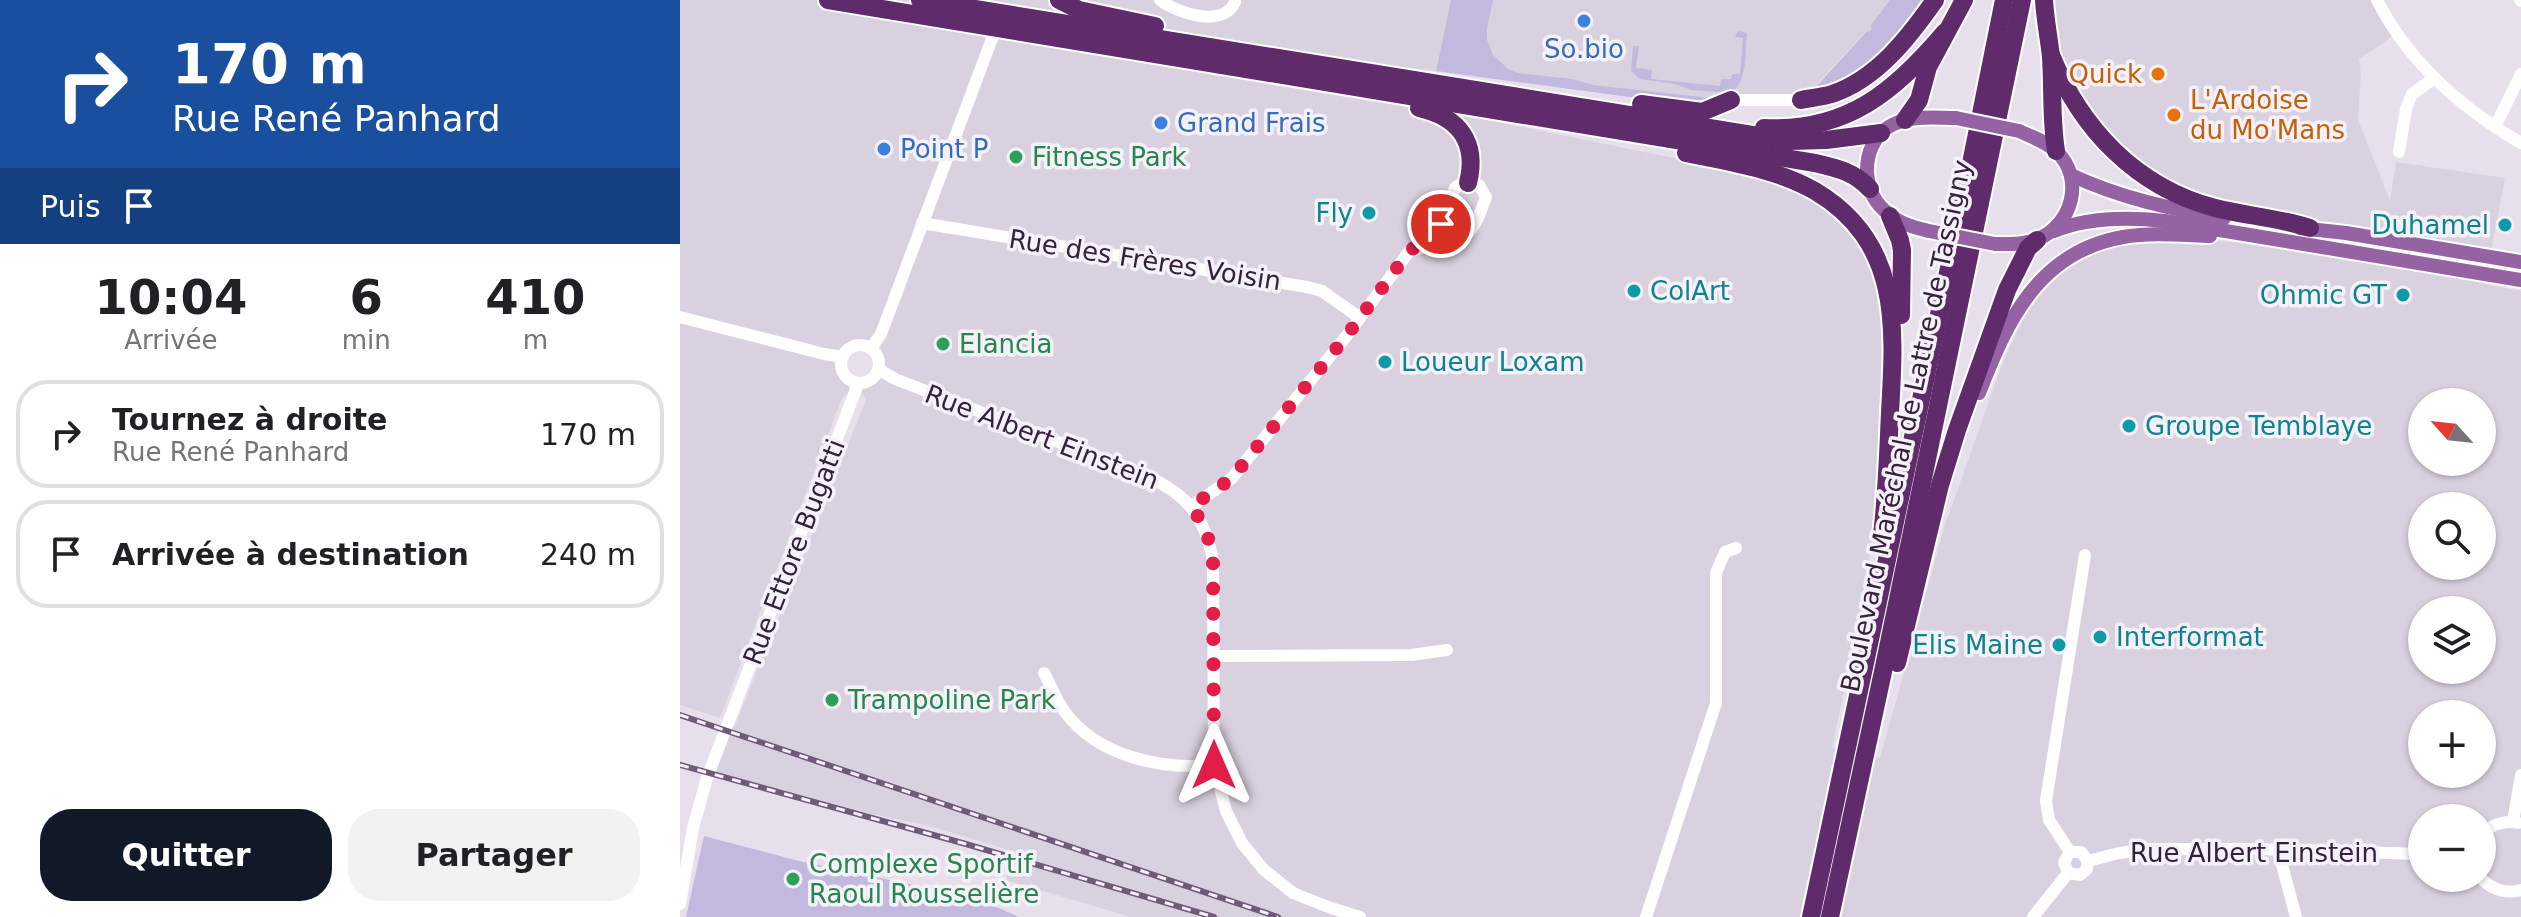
<!DOCTYPE html>
<html lang="fr">
<meta charset="utf-8">
<style>
:root{--surface:#fff;--page:#f2f2f2;--text:#202124;--muted:#757577;--line:#e0e0e0;--accent:#111827}
body{margin:0;font-family:"DejaVu Sans",sans-serif;background:var(--page);color:var(--text);height:100vh;display:flex;flex-direction:column;font-size:30px;white-space:nowrap}
*{box-sizing:border-box;margin:0}
p{font-size:26px;color:var(--muted)}
.icon{flex:none;width:44px;height:44px;fill:none;stroke:currentColor;stroke-width:2;stroke-linecap:round;stroke-linejoin:round}
.map{position:relative;flex:1;overflow:hidden}
.panel{display:flex;flex-direction:column;background:var(--surface);width:680px}
.panel>*{flex:none}
.top-card{background:#1a4fa0;color:#fff;overflow:hidden}
.needle{width:52px;rotate:297deg}
.fabs{position:absolute;left:1728px;top:388px;display:grid;gap:16px}
.fabs a{display:grid;place-items:center;width:88px;height:88px;border-radius:50%;background:var(--surface);box-shadow:0 2px 6px #0004;font-size:40px}
.pin{position:absolute;display:grid;place-items:center;width:68px;height:68px;color:#fff;margin:-34px;border:4px solid #fff;border-radius:50%;box-shadow:0 2px 8px #0007}
.me{position:absolute;width:88px;margin:-44px;rotate:0deg;stroke-linejoin:round;filter:drop-shadow(0 0 6px #0008)}
.turn{display:flex;align-items:center;gap:28px;height:168px;padding:0 40px;font-size:36px}
.turn .icon{width:104px;height:104px;stroke-width:2.5}
.turn b{display:block;font-size:56px;line-height:68px}
.then{display:flex;align-items:center;height:76px;padding:0 40px;background:#0003;gap:16px;font-size:30px}
.eta{display:flex;justify-content:space-evenly;align-items:center;height:136px;text-align:center}
.eta b{font-size:48px;font-weight:800;line-height:56px}
.action{display:flex;gap:16px;margin-top:auto;padding:16px 40px}
.action a{flex:1;height:92px;border-radius:32px;background:var(--accent);color:#fff;font-size:32px;font-weight:800;line-height:92px;text-align:center}
.action a+a{background:var(--page);color:var(--text)}
ul{padding:0;list-style:none}
li{display:flex;align-items:center;gap:24px;height:108px;margin:0 16px 12px;padding:0 24px;border:4px solid var(--line);border-radius:32px}
li div{flex:1}
li b{display:block;font-size:30px}
li em{font-style:normal}
main{display:flex;flex:1;min-height:0}
.map>svg:first-child{display:block}
</style>
<main>
<section class="panel">
<div class="top-card">
<div class="turn"><svg class="icon" aria-label="right" viewBox="0 0 24 24"><path d="M7 20v-9h11M14 6l5 5-5 5"/></svg><div><b>170 m</b>Rue René Panhard</div></div>
<div class="then">Puis<svg class="icon" aria-label="arrive" viewBox="0 0 24 24"><path d="M6 21V4h12l-3 4 3 4H6"/></svg></div>
</div>
<div class="eta">
<div><b>10:04</b><p>Arrivée</p></div>
<div><b>6</b><p>min</p></div>
<div><b>410</b><p>m</p></div>
</div>
<ul>
<li><svg class="icon" aria-label="right" viewBox="0 0 24 24"><path d="M7 20v-9h11M14 6l5 5-5 5"/></svg><div><b>Tournez à droite</b><p>Rue René Panhard</p></div><em>170 m</em></li>
<li><svg class="icon" aria-label="arrive" viewBox="0 0 24 24"><path d="M6 21V4h12l-3 4 3 4H6"/></svg><div><b>Arrivée à destination</b></div><em>240 m</em></li>
</ul>
<div class="action"><a>Quitter</a><a>Partager</a></div>
</section>
<div class="map">
<svg width="1841" height="917" viewBox="0 0 1841 917">
<rect width="100%" height="100%" fill="#e7e0ec"/>
<g fill="#dad1e0" fill-rule="evenodd">
<path d="M0,0H771L756,71L333,23L1023,164L1107,185L1168,221L1197,267L1206,320L1201,479L1184,596L1152,748L1200,758L1265,525L1323,362L1348,307L1374,276L1403,259L1430,247L1471,241L1519,240L1580,244L1627,250L1633,223L1562,210L1474,178L1441,150L1400,96L1380,50L1372,0H1697L1716,34L1679,59L1681,74L1678,119L1710,201L1716,162L1825,178L1805,284L1841,291V917H451L326,880L329,850L249,826L149,805L29,772L45,730L55,726L186,400L178,384L162,398L40,718L0,705ZM181,344L187,345L194,351L199,364L195,376L187,382L179,384L165,376L162,363L167,350ZM1742,402H1802V462H1742ZM1742,506H1802V566H1742ZM1742,610H1802V670H1742ZM1742,714H1802V774H1742ZM1742,818H1802V878H1742Z"/>
<polygon points="795,0 1225,0 1213,18 1201,11 1190,26 1195,30 1191,34 1186,31 1136,85 1133,93 1042,100 779,74"/>
</g>
<g fill="#c3b8de">
<polygon points="771,0 813,0 807,28 807,40 813,55 828,69 838,73 892,79 913,85 1040,99 1023,107 756,71"/>
<polygon points="1210,0 1250,0 1233,25 1171,82 1133,90 1187,31 1189,32 1192,28 1190,26"/>
<path d="M1058,31L1067,33C1065,53 1068,80 1051,93L1011,90L995,84L960,79L951,71L953,46H959L956,68L972,70L971,79L1040,86L1041,79H1051L1052,74H1060L1063,38L1055,37Z"/>
<polygon points="24,836 119,861 296,898 339,917 6,917"/>
</g>
<g fill="none" stroke-linecap="round" stroke-linejoin="round">
<defs>
<g id="major">
<path d="M1391,175C1440,198 1491,209 1544,218"/>
<polyline points="1620,228 1666,233 1841,262"/>
<path d="M1249,231C1232,227 1217,223 1204,210C1179,188 1181,139 1214,124C1233,115 1255,118 1276,118"/>
<path d="M1374,231C1408,217 1449,217 1485,221L1841,280"/>
<path d="M1315,244C1330,244 1344,245 1358,239C1392,225 1405,179 1377,152C1367,142 1352,137 1339,131"/>
<path d="M1299,393C1327,321 1358,252 1443,237C1472,232 1501,235 1530,236"/>
</g>
<g id="highway">
<path d="M148,0L1135,163C1157,168 1175,172 1190,189"/>
<polyline points="240,0 1110,141 1146,140 1201,133"/>
<polyline points="379,0 399,10 475,26"/>
<path d="M1364,0C1365,19 1369,38 1371,57C1373,89 1371,120 1376,151"/>
<path d="M1371,55C1401,129 1456,187 1535,208C1567,216 1599,218 1630,228"/>
<path d="M1121,100C1131,98 1142,97 1152,94C1197,79 1229,37 1255,0"/>
<polyline points="961,104 1022,112 1051,100"/>
<path d="M739,108C779,117 798,142 788,183"/>
<polyline points="1225,120 1239,100 1248,67 1284,0"/>
<path d="M1084,128C1167,132 1214,92 1265,32"/>
<path d="M1006,153C1049,162 1097,169 1135,191C1221,242 1215,326 1210,413C1208,454 1207,494 1202,535"/>
<polyline points="1210,216 1220,240 1222,250 1221,315"/>
<polyline points="1217,663 1260,485 1277,430 1327,290 1348,248 1357,240"/>
<polyline points="1131,917 1287,183 1324,0"/>
<polyline points="1150,917 1204,667 1342,0"/>
</g>
</defs>
<use href="#major" stroke="#fff" stroke-width="18"/>
<use href="#highway" stroke="#fff" stroke-width="22"/>
<g stroke="#fff" stroke-width="12">
<path d="M480,0C497,13 543,29 555,2"/>
<path d="M1697,0C1729,63 1781,108 1841,143"/>
<polyline points="1840,0 1841,1"/>
<polyline points="1051,100 1121,100"/>
<polyline points="1815,127 1841,74"/>
<polyline points="1719,152 1726,109 1732,94 1753,79"/>
<polyline points="242,223 627,287 642,291 680,318"/>
<polyline points="735,250 773,236"/>
<polyline points="0,317 144,354 163,357"/>
<circle cx="180" cy="364" r="19"/>
<polyline points="192,347 201,334 313,36"/>
<path d="M198,369L215,379L467,476C508,495 525,517 533,561L534,765L546,811L562,843L583,869L613,893L651,908L680,917"/>
<path d="M512,506L552,478L668,334L728,253L761,224L775,188L782,183L799,185L806,197C798,219 787,256 761,224"/>
<polyline points="534,656 731,655 767,650"/>
<path d="M364,673C371,685 376,701 385,712C418,757 482,770 534,765"/>
<polyline points="1833,822 1841,775"/>
<path d="M1802,834C1812,824 1825,820 1838,823"/>
<polyline points="1598,850 1616,917"/>
<polyline points="1390,852 1369,820 1366,801 1405,555"/>
<polyline points="1408,861 1439,853 1469,849 1578,849 1742,854"/>
<polyline points="1388,873 1384,862 1390,852 1401,852 1408,861"/>
<polyline points="1388,873 1400,875 1407,869 1408,861"/>
<path d="M1801,878C1812,890 1825,894 1841,890"/>
<polyline points="0,904 13,828 27,778 178,384"/>
<polyline points="966,917 1036,703 1036,573 1045,552 1056,548"/>
<polyline points="1353,917 1388,873"/>
</g>
<use href="#major" stroke="#9563a3" stroke-width="14"/>
<use href="#highway" stroke="#5f2b6a" stroke-width="18"/>
<defs>
<g id="rail">
<polyline points="0,715 598,917"/>
<polyline points="0,765 286,844 534,917"/>
</g>
</defs>
<use href="#rail" stroke="#715a79" stroke-width="6"/>
<use href="#rail" stroke="#f5f1f8" stroke-width="3" stroke-dasharray="9" stroke-linecap="butt"/>
<defs>
<g id="major-bridge">
<polyline points="1276,118 1339,131"/>
<polyline points="1249,231 1315,244"/>
</g>
</defs>
<use href="#major-bridge" stroke="#fff" stroke-width="18" stroke-linecap="butt"/>
<use href="#major-bridge" stroke="#9563a3" stroke-width="14"/>
</g>
<g fill="none" stroke-linecap="round" stroke-linejoin="round">
<polyline stroke="#e11d48" stroke-width="14" stroke-dasharray="0 25.2" points="534,765 533,561 527,533 512,506 552,478 668,334 728,253 761,224"/>
</g>
<g fill="#3f7fe0" stroke="#f5f1f8" stroke-width="3">
<circle cx="904" cy="21" r="8"/>
<circle cx="481" cy="123" r="8"/>
<circle cx="204" cy="149" r="8"/>
</g>
<g fill="#e8710a" stroke="#f5f1f8" stroke-width="3">
<circle cx="1478" cy="74" r="8"/>
<circle cx="1494" cy="115" r="8"/>
</g>
<g fill="#2e9e5b" stroke="#f5f1f8" stroke-width="3">
<circle cx="336" cy="157" r="8"/>
<circle cx="263" cy="344" r="8"/>
<circle cx="152" cy="700" r="8"/>
<circle cx="113" cy="879" r="8"/>
</g>
<g fill="#0f9aa8" stroke="#f5f1f8" stroke-width="3">
<circle cx="689" cy="213" r="8"/>
<circle cx="1825" cy="225" r="8"/>
<circle cx="954" cy="291" r="8"/>
<circle cx="1723" cy="295" r="8"/>
<circle cx="705" cy="362" r="8"/>
<circle cx="1449" cy="426" r="8"/>
<circle cx="1420" cy="637" r="8"/>
<circle cx="1379" cy="645" r="8"/>
</g>
<g text-anchor="middle" stroke-width="7" stroke-linejoin="round" paint-order="stroke">
<g font-size="26" fill="#366cbe" stroke="#f5f1f8" text-anchor="start">
<text x="904" y="58" text-anchor="middle">So.bio</text>
<text x="497" y="132">Grand Frais</text>
<text x="220" y="158">Point P</text>
</g>
<g font-size="26" fill="#c56008" stroke="#f5f1f8" text-anchor="end">
<text x="1462" y="83">Quick</text>
<text x="1510" y="109" text-anchor="start">L'Ardoise<tspan x="1510" dy="30">du Mo'Mans</tspan></text>
</g>
<g font-size="26" fill="#27864d" stroke="#f5f1f8" text-anchor="start">
<text x="352" y="166">Fitness Park</text>
<text x="279" y="353">Elancia</text>
<text x="168" y="709">Trampoline Park</text>
<text x="129" y="873">Complexe Sportif<tspan x="129" dy="30">Raoul Rousselière</tspan></text>
</g>
<g font-size="26" fill="#0d838f" stroke="#f5f1f8" text-anchor="end">
<text x="673" y="222">Fly</text>
<text x="1809" y="234">Duhamel</text>
<text x="970" y="300" text-anchor="start">ColArt</text>
<text x="1707" y="304">Ohmic GT</text>
<text x="721" y="371" text-anchor="start">Loueur Loxam</text>
<text x="1465" y="435" text-anchor="start">Groupe Temblaye</text>
<text x="1436" y="646" text-anchor="start">Interformat</text>
<text x="1363" y="654">Elis Maine</text>
</g>
<g font-size="26" fill="#36203d" stroke="#f5f1f8">
<text transform="translate(465 260) rotate(9)" y="9">Rue des Frères Voisin</text>
<text transform="translate(1226 426) rotate(-78)" y="9">Boulevard Maréchal de Lattre de Tassigny</text>
<text transform="translate(362 437) rotate(21)" y="9">Rue Albert Einstein</text>
<text transform="translate(114 552) rotate(-69)" y="9">Rue Ettore Bugatti</text>
<text x="1574" y="862">Rue Albert Einstein</text>
</g>
</g>
</svg>
<div class="fabs">
<a><svg class="needle" viewBox="-14 -14 28 28"><path d="M0-13l5 13h-10z" fill="#e53935"/><path d="M0 13l5-13h-10z" fill="#757577"/></svg></a>
<a><svg class="icon" aria-label="search" viewBox="0 0 24 24"><circle cx="10" cy="10" r="6"/><path d="M15 15l6 6"/></svg></a>
<a><svg class="icon" aria-label="layers" viewBox="0 0 24 24"><path d="M12 4l9 5-9 5-9-5zM3 14l9 5 9-5"/></svg></a>
<a>+</a>
<a>−</a>
</div>
<div class="pin" style="left:761px;top:224px;background:#d93025"><svg class="icon" aria-label="arrive" viewBox="0 0 24 24"><path d="M6 21V4h12l-3 4 3 4H6"/></svg></div>
<svg class="me" style="left:534px;top:765px" viewBox="-20 -20 40 40"><path d="M0-17L14 15 0 8-14 15z" fill="#e11d48" stroke="#fff" stroke-width="4"/></svg>
</div>
</main>
